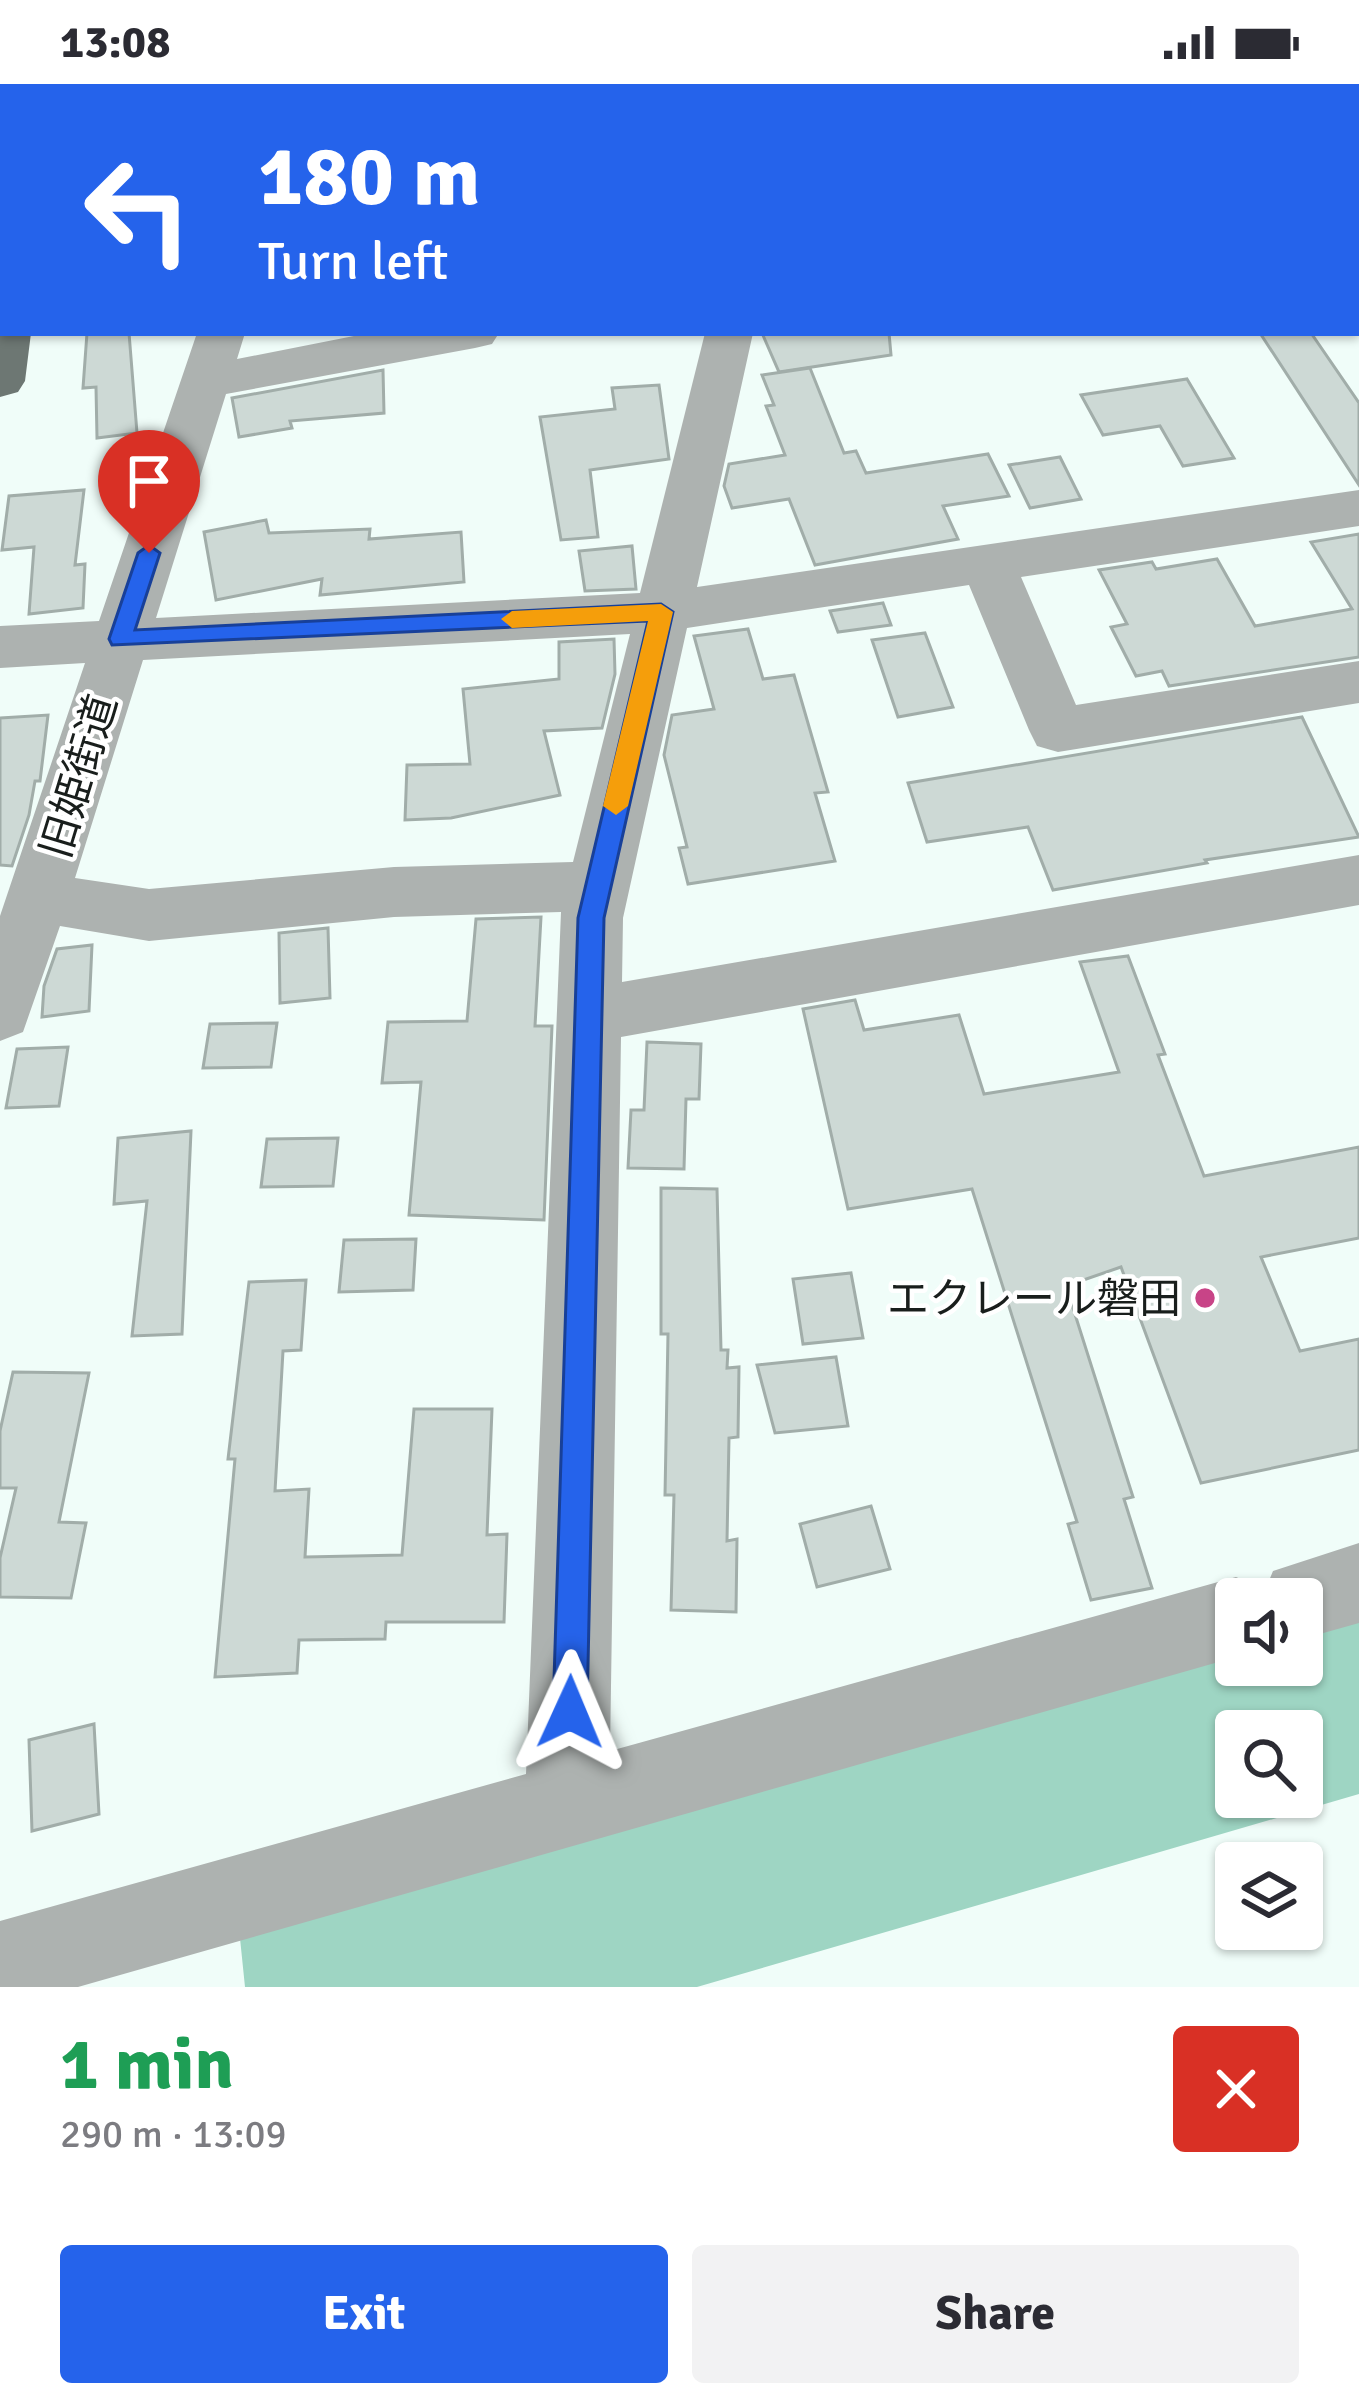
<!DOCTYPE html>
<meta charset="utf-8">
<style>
:root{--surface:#fff;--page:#f2f2f3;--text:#2b2b33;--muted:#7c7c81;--accent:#2563eb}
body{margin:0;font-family:Signika,"Noto Sans JP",sans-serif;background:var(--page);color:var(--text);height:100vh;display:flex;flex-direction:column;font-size:45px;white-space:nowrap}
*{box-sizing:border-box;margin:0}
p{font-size:39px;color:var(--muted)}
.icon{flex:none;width:66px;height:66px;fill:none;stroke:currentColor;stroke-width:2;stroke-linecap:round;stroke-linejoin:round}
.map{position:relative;height:1903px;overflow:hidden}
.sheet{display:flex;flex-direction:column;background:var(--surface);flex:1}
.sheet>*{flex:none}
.hud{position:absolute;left:0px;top:0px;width:1359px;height:252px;box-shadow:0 3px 9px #0004;background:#2563eb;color:#fff;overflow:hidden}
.tools{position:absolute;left:1215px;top:1494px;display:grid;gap:24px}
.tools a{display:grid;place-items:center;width:108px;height:108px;border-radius:12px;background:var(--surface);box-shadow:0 3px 9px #0004;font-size:60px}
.pin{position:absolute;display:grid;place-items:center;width:102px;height:102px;color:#fff;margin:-123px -51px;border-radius:50% 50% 50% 0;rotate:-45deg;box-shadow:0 0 12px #0007}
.pin .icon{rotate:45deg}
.me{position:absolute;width:132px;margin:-66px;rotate:1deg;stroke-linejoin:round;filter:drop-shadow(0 0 9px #0008)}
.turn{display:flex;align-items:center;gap:42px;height:252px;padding:0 60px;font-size:54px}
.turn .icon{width:156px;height:156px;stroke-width:2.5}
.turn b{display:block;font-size:84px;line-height:102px}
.round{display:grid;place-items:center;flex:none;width:126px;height:126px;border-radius:12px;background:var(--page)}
.head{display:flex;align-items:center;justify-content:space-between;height:204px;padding:0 60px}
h1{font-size:72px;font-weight:700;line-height:90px;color:#1e9e55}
.primary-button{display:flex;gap:24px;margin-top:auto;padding:24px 60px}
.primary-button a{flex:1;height:138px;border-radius:12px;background:var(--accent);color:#fff;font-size:48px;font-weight:700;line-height:138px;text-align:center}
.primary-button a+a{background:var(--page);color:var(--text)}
.status{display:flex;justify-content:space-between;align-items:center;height:84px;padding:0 60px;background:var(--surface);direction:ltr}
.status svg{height:33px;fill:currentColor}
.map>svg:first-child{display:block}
</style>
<div class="status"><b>13:08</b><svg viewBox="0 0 49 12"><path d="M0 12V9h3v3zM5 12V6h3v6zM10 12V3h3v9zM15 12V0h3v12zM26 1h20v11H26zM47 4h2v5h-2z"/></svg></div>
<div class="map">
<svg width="1359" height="1903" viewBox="0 0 1359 1903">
<rect width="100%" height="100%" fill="#f0fdf9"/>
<path fill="#9ed5c3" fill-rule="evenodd" d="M1359,1516V1710L697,1903H245L237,1825L1236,1550V1581H1302V1532ZM1236,1647H1302V1713H1236Z"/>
<g fill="#cdd9d5" stroke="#a1ada9" stroke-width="3">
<polygon points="87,249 129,249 137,349 97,354 96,303 83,304"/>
<polygon points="762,249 889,249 891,271 779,288"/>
<polygon points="1260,249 1311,249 1359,319 1359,401"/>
<polygon points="810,284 844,369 856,367 866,389 988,370 1009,412 943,422 958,455 815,481 789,415 732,424 724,402 729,380 785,371 766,322 774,321 762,291"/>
<polygon points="383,286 384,329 290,337 292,344 239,353 232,314"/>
<polygon points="1187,295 1234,374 1183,382 1160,342 1103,351 1081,311"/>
<polygon points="659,301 669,375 590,386 598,453 561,456 540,333 615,325 612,304"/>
<polygon points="1060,373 1081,415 1030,424 1009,381"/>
<polygon points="84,406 75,481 85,480 83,524 29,530 34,463 2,466 9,412"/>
<polygon points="266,436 269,449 370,445 369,455 461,448 464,498 320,511 322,495 216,516 204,448"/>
<polygon points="1359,450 1359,573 1169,602 1162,587 1136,592 1111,543 1127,540 1099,486 1152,478 1156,485 1217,475 1255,542 1352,525 1311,458"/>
<polygon points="632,462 636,505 585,507 579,467"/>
<polygon points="883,519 891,541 838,548 830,527"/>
<polygon points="748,545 763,595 794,591 828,708 815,709 835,777 688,800 679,764 687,763 664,671 672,631 714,625 694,552"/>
<polygon points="925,549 953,623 898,633 872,556"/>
<polygon points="614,555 615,590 602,644 544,647 560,711 451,734 405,736 407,681 470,680 463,605 559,595 559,558"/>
<polygon points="48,631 40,697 35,697 29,731 12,782 0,781 0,634"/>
<polygon points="1302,633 1359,753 1205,776 1207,779 1053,806 1028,743 927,758 908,699"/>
<polygon points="541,833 535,942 552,942 544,1136 409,1131 421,998 382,999 388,938 467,937 476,835"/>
<polygon points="328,844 330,914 280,919 279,849"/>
<polygon points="92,861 89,927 42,933 44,902 57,865"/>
<polygon points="1128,872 1165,970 1158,971 1204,1092 1359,1063 1359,1154 1261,1173 1300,1267 1359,1255 1359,1366 1201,1399 1121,1183 1066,1202 1133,1413 1124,1415 1152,1504 1091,1516 1068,1440 1077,1438 972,1105 848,1125 803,925 855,916 864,946 959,931 984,1010 1119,988 1080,878"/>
<polygon points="277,939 271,983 203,984 210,940"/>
<polygon points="647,958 701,960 699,1015 686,1015 684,1085 628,1084 631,1026 644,1026"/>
<polygon points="68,963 59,1022 6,1024 17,965"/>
<polygon points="191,1047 182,1250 132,1252 147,1117 114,1120 118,1054"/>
<polygon points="338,1054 333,1102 261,1103 267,1055"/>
<polygon points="661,1104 717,1105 721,1266 728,1266 727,1284 739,1283 738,1353 729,1354 727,1457 737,1455 736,1528 671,1526 674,1411 665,1411 668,1250 661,1250"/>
<polygon points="416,1155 413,1206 339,1208 344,1156"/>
<polygon points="851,1189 863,1254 803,1260 793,1195"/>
<polygon points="306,1196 301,1266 283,1267 275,1407 309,1405 305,1473 402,1471 414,1325 492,1325 487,1451 507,1450 504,1538 386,1538 385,1555 299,1556 297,1589 215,1593 235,1375 228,1375 249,1198"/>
<polygon points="836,1273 848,1342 775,1349 757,1281"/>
<polygon points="13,1288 89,1289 59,1438 86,1439 71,1514 0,1513 0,1474 16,1404 0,1404 0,1347"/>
<polygon points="871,1422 890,1485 817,1503 800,1440"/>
<polygon points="94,1640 99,1730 32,1747 29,1656"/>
</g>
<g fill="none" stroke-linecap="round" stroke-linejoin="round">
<g fill="#adb2b0" fill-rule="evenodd">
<rect x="766" y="0" width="42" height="3"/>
<polygon points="1270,0 1312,0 1314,3 1272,3"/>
<polygon points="1356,74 1359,75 1359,107 1356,106"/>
<rect x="1356" y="130" width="3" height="28"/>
<polygon points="3,177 3,207 0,208 0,178"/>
<path d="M197,249H245L237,275L369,249H499L492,260L475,264L226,310L156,534L640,509L705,249H753L697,503L1359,406V442L1021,493L1076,621L1359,577V619L1058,668L1037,662L1029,646L969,501L687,544L623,834L622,898L1359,771V821L621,953L610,1667L1236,1493L1265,1506L1273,1487L1359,1459V1539L1302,1555V1515H1236V1573L78,1903H0V1837L526,1690L561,828L394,833L149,857L60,842L23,948L0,957V832L85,579L0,584V542L99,537ZM630,550L573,778L394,783L149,805L75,794L143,576Z"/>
</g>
<polygon fill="#6d7773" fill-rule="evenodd" points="0,235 3,249 31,249 25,297 18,308 0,313"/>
</g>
<polygon fill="#2563eb" stroke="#184099" stroke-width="3" points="149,461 160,469 135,546 661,520 673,528 604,834 587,1628 582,1640 570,1645 558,1640 553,1628 578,834 648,537 112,561 109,555 138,469"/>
<polygon fill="#f59e0b" points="661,520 673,528 628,722 616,731 603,722 648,537 512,544 501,535 512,527"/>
<circle fill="#c84487" stroke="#fff" stroke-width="4.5" cx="1205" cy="1214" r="12"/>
<g text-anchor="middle" stroke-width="9" stroke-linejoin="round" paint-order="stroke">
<g font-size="42" fill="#191e1c" stroke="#fff">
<text transform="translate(78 692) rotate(-73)" y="15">旧姫街道</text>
</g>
<g font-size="42" fill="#191e1c" stroke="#fff" text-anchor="end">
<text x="1181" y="1229">エクレール磐田</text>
</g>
</g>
</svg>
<div class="tools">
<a><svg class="icon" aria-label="sound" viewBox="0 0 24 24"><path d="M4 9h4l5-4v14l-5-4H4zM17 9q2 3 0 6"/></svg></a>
<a><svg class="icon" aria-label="search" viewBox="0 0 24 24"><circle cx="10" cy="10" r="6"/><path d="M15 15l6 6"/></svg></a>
<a><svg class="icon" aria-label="layers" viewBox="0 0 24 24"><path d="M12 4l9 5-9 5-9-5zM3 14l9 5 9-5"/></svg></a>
</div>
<div class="pin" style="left:149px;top:469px;background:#d93025"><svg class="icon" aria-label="arrive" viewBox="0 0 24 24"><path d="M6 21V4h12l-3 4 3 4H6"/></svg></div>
<svg class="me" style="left:570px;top:1628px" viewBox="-20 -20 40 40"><path d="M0-17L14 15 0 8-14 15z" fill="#2563eb" stroke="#fff" stroke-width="4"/></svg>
<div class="hud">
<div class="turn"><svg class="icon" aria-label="left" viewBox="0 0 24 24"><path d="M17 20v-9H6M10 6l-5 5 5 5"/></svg><div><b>180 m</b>Turn left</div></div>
</div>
</div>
<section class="sheet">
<div class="head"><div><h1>1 min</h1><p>290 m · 13:09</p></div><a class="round" style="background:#d93025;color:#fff"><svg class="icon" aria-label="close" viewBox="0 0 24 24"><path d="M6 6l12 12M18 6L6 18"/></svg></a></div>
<div class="primary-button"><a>Exit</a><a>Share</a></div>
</section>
